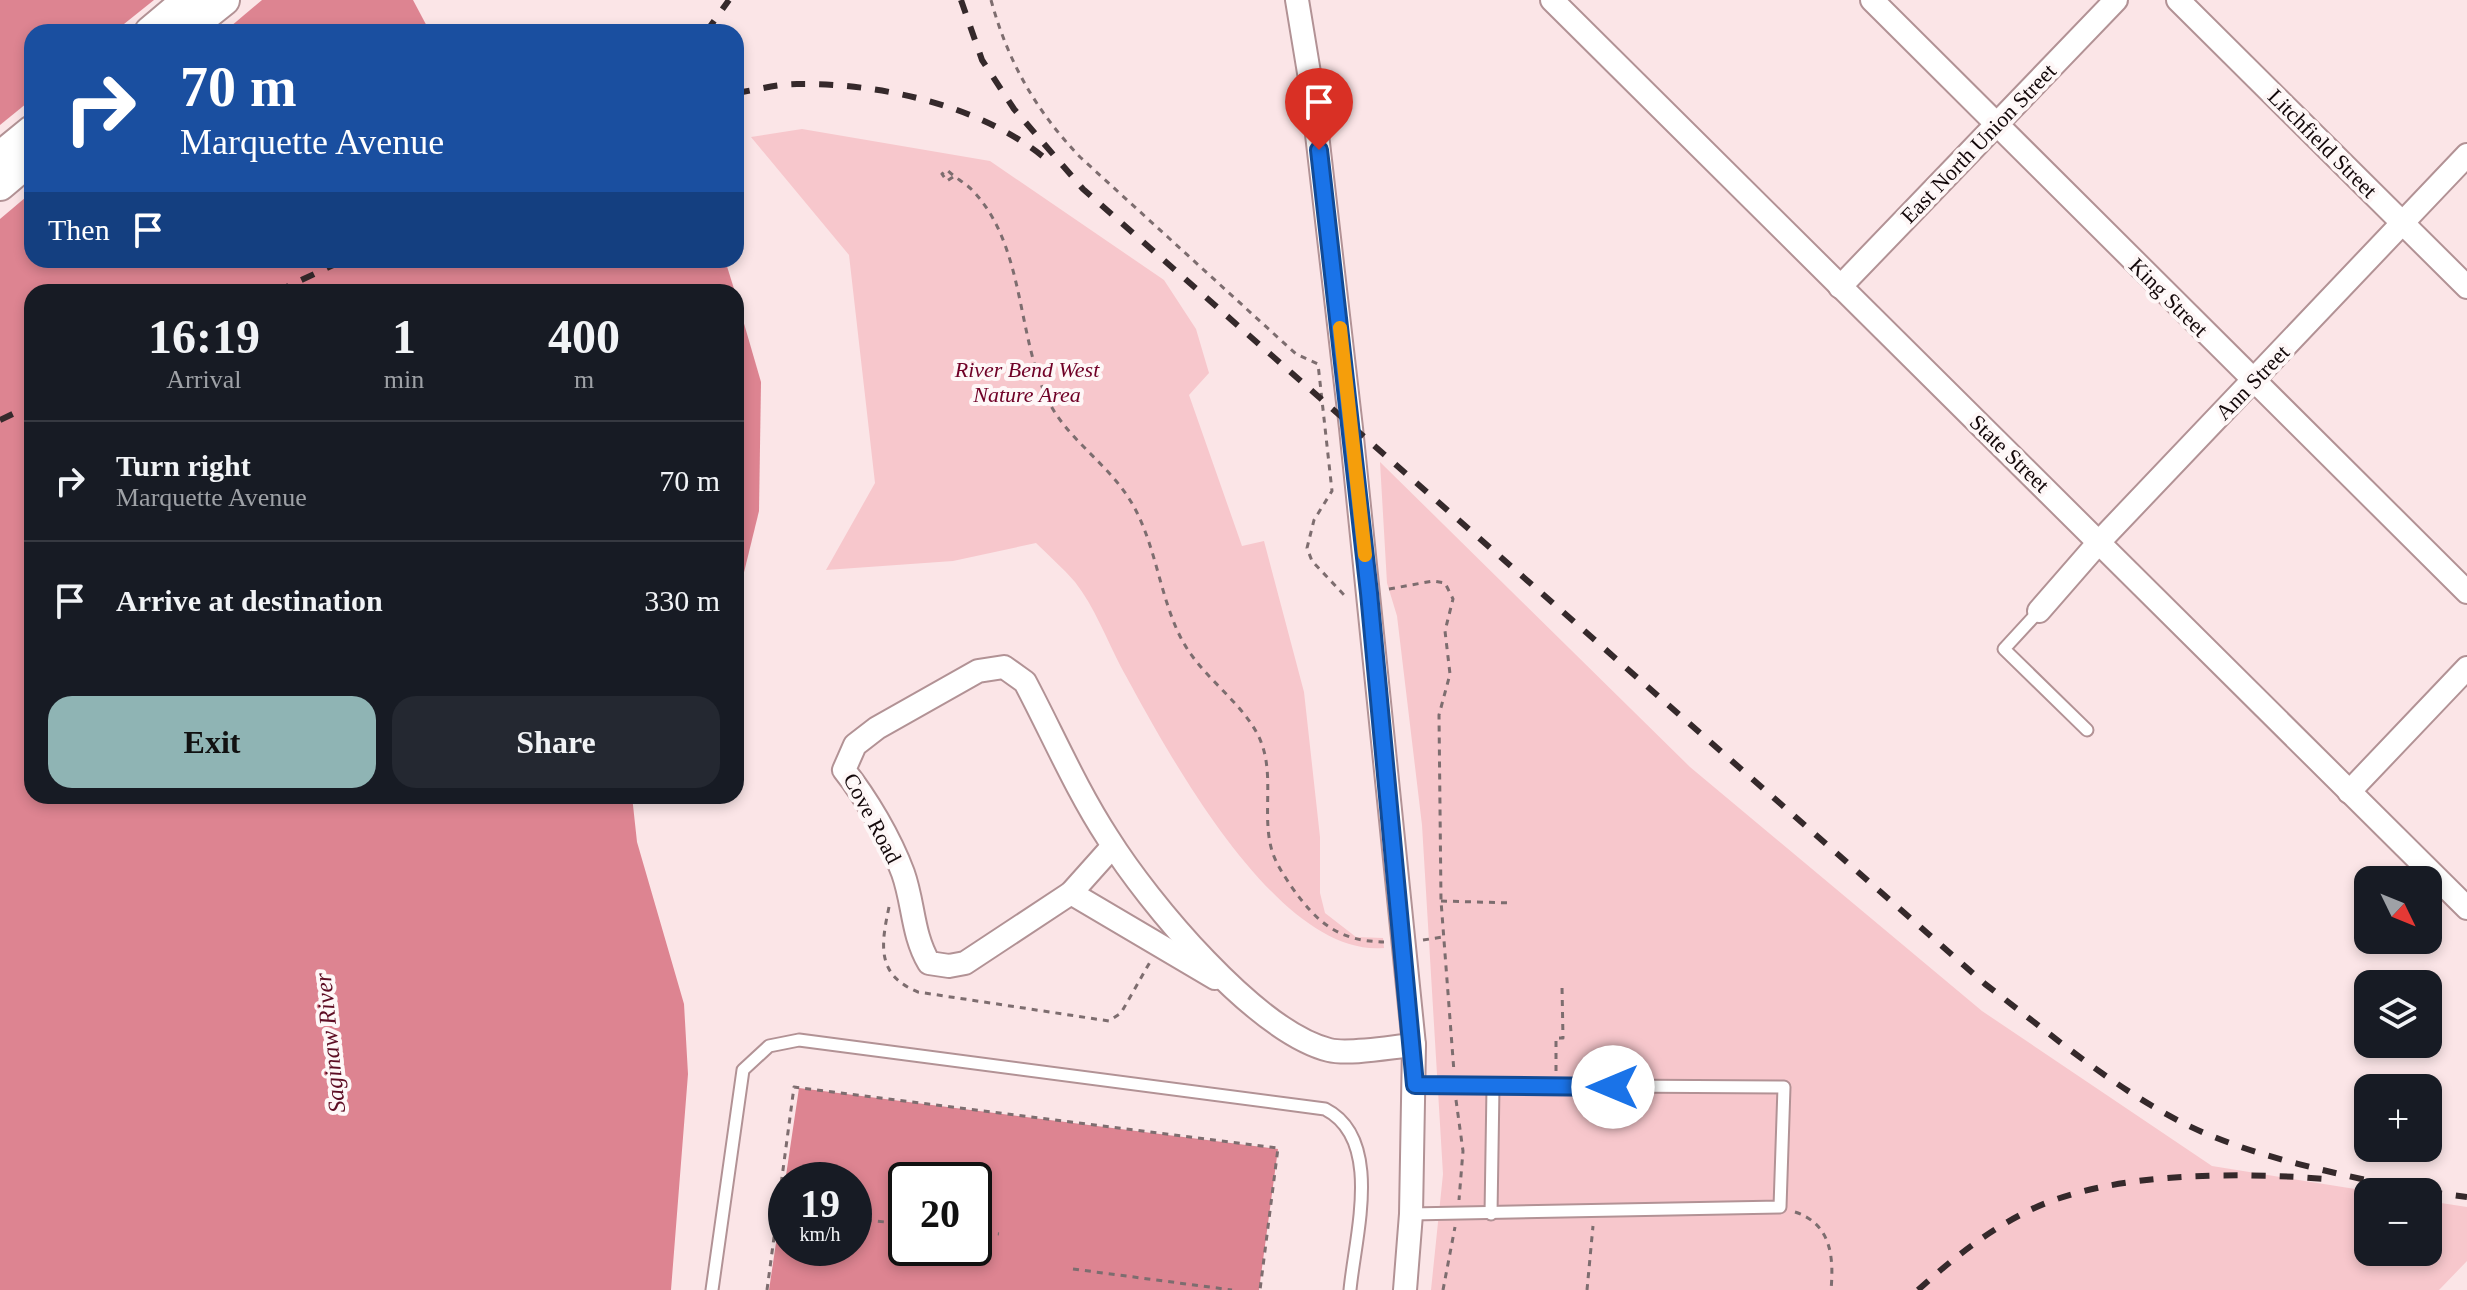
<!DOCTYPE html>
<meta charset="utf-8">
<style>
:root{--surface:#171b24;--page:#242831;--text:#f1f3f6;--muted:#9ea1a6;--line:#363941;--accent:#8fb4b4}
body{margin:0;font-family:"Times New Roman",serif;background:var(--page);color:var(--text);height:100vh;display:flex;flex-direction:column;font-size:30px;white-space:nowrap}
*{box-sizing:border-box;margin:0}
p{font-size:26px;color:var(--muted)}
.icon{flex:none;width:44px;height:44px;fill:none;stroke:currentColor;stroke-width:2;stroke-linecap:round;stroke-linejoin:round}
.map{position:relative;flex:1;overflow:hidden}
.sheet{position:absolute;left:24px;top:284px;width:720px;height:520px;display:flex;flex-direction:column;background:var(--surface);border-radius:24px;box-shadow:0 4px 12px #0003}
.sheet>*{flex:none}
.banner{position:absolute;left:24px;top:24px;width:720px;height:244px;border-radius:24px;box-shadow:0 4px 12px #0003;background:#1a4fa0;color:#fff;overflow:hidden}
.needle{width:52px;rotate:133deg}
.buttons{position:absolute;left:2354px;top:866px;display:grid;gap:16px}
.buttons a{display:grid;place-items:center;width:88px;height:88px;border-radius:16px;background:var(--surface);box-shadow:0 4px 12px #0003;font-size:40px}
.speed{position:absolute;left:768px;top:1162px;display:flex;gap:16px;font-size:40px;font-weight:700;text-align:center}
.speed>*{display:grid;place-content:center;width:104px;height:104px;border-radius:50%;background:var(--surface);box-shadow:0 4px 12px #0003;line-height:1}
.speed small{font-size:20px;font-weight:400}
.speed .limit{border:4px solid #111;border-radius:12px;background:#fff;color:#111}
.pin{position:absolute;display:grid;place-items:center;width:68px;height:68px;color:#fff;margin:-82px -34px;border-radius:50% 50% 50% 0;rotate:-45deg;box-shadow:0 0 8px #0007}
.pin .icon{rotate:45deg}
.me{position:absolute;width:88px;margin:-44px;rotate:270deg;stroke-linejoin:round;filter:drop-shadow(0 0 6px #0008)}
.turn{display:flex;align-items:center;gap:28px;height:168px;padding:0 24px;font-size:36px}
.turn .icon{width:104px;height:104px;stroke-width:2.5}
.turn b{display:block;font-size:56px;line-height:68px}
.then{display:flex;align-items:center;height:76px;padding:0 24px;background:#0003;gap:16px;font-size:30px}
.eta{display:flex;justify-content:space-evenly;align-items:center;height:136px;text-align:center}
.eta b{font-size:48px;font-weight:700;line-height:56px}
.button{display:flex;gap:16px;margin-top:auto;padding:16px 24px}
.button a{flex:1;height:92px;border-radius:24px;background:var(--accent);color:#111;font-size:32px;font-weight:700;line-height:92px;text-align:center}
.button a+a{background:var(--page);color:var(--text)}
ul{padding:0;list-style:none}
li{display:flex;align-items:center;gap:24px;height:120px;padding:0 24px;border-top:2px solid var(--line)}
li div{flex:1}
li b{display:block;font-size:30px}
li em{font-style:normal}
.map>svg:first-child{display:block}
</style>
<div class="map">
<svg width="2467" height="1290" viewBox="0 0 2467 1290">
<rect width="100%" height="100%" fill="#fbe5e7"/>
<g fill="#f7c7cc">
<path d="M802,129L990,161L1164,280L1196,329L1209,373L1189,395L1242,546L1264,541L1304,692L1320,837V893L1325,913L1356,937L1383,938L1384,948C1276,958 1166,749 1121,667C1107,640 1094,606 1075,582C1063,568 1049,556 1036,543L953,561L826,570L875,483L849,255L751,137Z"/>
<polygon points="1380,462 1690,767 1982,1011 2212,1166 2374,1192 2368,1192 2368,1252 2428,1252 2428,1201 2467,1207 2467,1261 2439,1290 1431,1290 1443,1174 1422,825 1397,616 1387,583"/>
</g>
<g fill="#dd8491" fill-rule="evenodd">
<polygon points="0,0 413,0 430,32 32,32 32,260 725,260 735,292 32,292 32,796 632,796 637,842 684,1004 688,1074 671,1290 0,1290"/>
<polygon points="736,296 761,382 759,511 736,605"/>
<path d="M799,1088L1278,1149L1259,1290H769ZM786,1180H854V1248H786ZM906,1180H974V1248H906Z"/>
</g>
<g fill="#fbe5e7">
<polygon points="154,0 262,0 224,32 114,32"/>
<polygon points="32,99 32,192 0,219 0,125"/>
</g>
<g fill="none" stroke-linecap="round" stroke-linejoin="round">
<defs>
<g id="lane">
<polyline points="2039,611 2004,649 2087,730"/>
<polyline points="1411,1214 1780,1207 1784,1087 1415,1085"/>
<polyline points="1491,1214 1493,1087"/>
<path d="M712,1290L743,1070L769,1046L799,1040L1325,1109C1384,1139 1355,1236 1350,1290"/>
</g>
<g id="street">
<polyline points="1297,0 1312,91 1351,428 1414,1045 1411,1214 1405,1290"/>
<polyline points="1552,0 2467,908"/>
<polyline points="1872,0 2467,592"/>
<polyline points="2178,0 2467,287"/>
<polyline points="1840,287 2116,0"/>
<polyline points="2039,611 2100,541 2467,155"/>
<polyline points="2349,792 2467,668"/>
<path d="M1113,846L1071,893L965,963L949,966L929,963C912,934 914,904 903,873C890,838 867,799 844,770L855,745L877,728L978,671L1004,667L1025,682C1052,733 1076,789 1108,838C1148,902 1255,1031 1329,1050C1349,1055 1391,1047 1414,1045"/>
<polyline points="1071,893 1215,978"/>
</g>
<g id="secondary">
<polyline points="150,32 188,0"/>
<polyline points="184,32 224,0"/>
<polyline points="0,157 32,131"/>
<polyline points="0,185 32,158"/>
</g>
</defs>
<use href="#lane" stroke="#b29295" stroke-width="15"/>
<use href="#street" stroke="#b29295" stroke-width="26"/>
<use href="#secondary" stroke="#b29295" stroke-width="34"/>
<g stroke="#7d6d6f" stroke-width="3" stroke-dasharray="6 6" stroke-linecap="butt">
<path d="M991,0C1008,62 1036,111 1080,157L1296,354L1318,364L1332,491L1314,520L1307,548L1312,561L1346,597"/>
<path d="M953,177L947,181L942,174L947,170C955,178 966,183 974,192C1024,246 1017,333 1046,396C1063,435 1102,459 1126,494C1156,537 1158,595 1182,640C1201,676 1239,699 1258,735C1277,773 1260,816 1273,854C1277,865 1285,877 1291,886C1317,923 1338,941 1384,942"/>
<polyline points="1389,589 1433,581 1445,583 1453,599 1445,631 1450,674 1439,715 1441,901 1454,1072"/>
<polyline points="1441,901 1512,903"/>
<path d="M889,907C881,945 876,975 918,992L1109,1021L1121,1013L1150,962"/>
<polyline points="1423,940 1443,937"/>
<polyline points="1556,1071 1556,1038 1563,1038 1562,986"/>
<polyline points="1456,1100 1463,1151 1459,1200"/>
<polyline points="777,1211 786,1212"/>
<path d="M1795,1212C1831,1224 1834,1256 1831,1290"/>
<polyline points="854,1219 906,1224"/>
<polyline points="974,1231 999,1234"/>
<polyline points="1073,1269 1232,1290"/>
<polyline points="767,1290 794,1087 1278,1148 1260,1290"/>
<polyline points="1443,1290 1455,1227"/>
<polyline points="1587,1290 1593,1226"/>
</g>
<use href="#lane" stroke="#fff" stroke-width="11"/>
<use href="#street" stroke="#fff" stroke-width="22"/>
<use href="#secondary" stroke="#fff" stroke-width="30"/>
<g stroke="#35292b" stroke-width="6" stroke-dasharray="14 14" stroke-linecap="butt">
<path d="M961,0L982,60L1014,109L1083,189L1985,984C2048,1032 2111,1086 2181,1122C2250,1157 2330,1171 2404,1189"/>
<polyline points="706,32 729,0"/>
<path d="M736,93C756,90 777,84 797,84C880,83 981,105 1046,159"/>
<polyline points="276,292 344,260"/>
<polyline points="0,420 32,405"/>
<polyline points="2394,1188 2425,1192"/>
<polyline points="2428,1192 2467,1197"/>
<path d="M1918,1290C1951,1260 1986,1232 2026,1212C2106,1171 2239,1172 2326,1179"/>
</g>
</g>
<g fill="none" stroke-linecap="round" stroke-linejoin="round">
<defs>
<polyline id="route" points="1319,150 1369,593 1415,1085 1613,1087"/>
</defs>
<use href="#route" stroke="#114b97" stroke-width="20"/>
<use href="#route" stroke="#1a73e8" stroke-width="14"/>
<polyline stroke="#f59e0b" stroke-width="14" points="1340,328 1365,555"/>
</g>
<g text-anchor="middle" stroke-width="8" stroke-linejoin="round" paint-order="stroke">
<g font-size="22" fill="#13080a" stroke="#fef7f7">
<text transform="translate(1978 143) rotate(-46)" y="8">East North Union Street</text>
<text transform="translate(2323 143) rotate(45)" y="8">Litchfield Street</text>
<text transform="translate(2169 297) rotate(45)" y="8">King Street</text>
<text transform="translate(2252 382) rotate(-46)" y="8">Ann Street</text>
<text transform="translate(2010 453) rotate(44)" y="8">State Street</text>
<text transform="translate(873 818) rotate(62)" y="8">Cove Road</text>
</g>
<g font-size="22" font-style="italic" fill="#6f0026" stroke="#fef7f7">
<text x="1027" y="377">River Bend West<tspan x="1027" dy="25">Nature Area</tspan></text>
</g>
<g font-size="24" font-style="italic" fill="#5d0d23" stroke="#fef7f7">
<text transform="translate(330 1043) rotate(-96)" y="8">Saginaw River</text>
</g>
</g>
</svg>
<div class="buttons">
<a><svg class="needle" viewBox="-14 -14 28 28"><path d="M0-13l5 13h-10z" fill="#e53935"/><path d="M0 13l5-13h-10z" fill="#9ea1a6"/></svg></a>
<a><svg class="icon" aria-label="layers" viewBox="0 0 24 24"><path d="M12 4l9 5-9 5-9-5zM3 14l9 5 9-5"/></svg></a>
<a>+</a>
<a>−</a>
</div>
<div class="speed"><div>19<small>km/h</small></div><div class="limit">20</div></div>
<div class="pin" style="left:1319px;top:150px;background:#d93025"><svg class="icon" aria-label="arrive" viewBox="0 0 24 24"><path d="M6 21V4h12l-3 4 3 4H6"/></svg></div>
<svg class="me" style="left:1613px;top:1087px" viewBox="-20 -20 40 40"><circle r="19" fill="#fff"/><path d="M0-13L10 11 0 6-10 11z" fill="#1a73e8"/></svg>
<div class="banner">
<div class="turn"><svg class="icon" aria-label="right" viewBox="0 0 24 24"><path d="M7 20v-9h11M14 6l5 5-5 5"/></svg><div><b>70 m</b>Marquette Avenue</div></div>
<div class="then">Then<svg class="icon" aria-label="arrive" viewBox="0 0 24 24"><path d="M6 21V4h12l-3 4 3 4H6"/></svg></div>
</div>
<section class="sheet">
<div class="eta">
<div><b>16:19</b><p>Arrival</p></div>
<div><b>1</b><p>min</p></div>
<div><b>400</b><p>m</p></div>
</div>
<ul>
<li><svg class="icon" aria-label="right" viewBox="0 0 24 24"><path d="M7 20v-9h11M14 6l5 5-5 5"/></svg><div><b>Turn right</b><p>Marquette Avenue</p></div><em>70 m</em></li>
<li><svg class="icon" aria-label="arrive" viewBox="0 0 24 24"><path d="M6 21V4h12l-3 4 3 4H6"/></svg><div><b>Arrive at destination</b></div><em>330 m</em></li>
</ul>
<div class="button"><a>Exit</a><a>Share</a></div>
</section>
</div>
